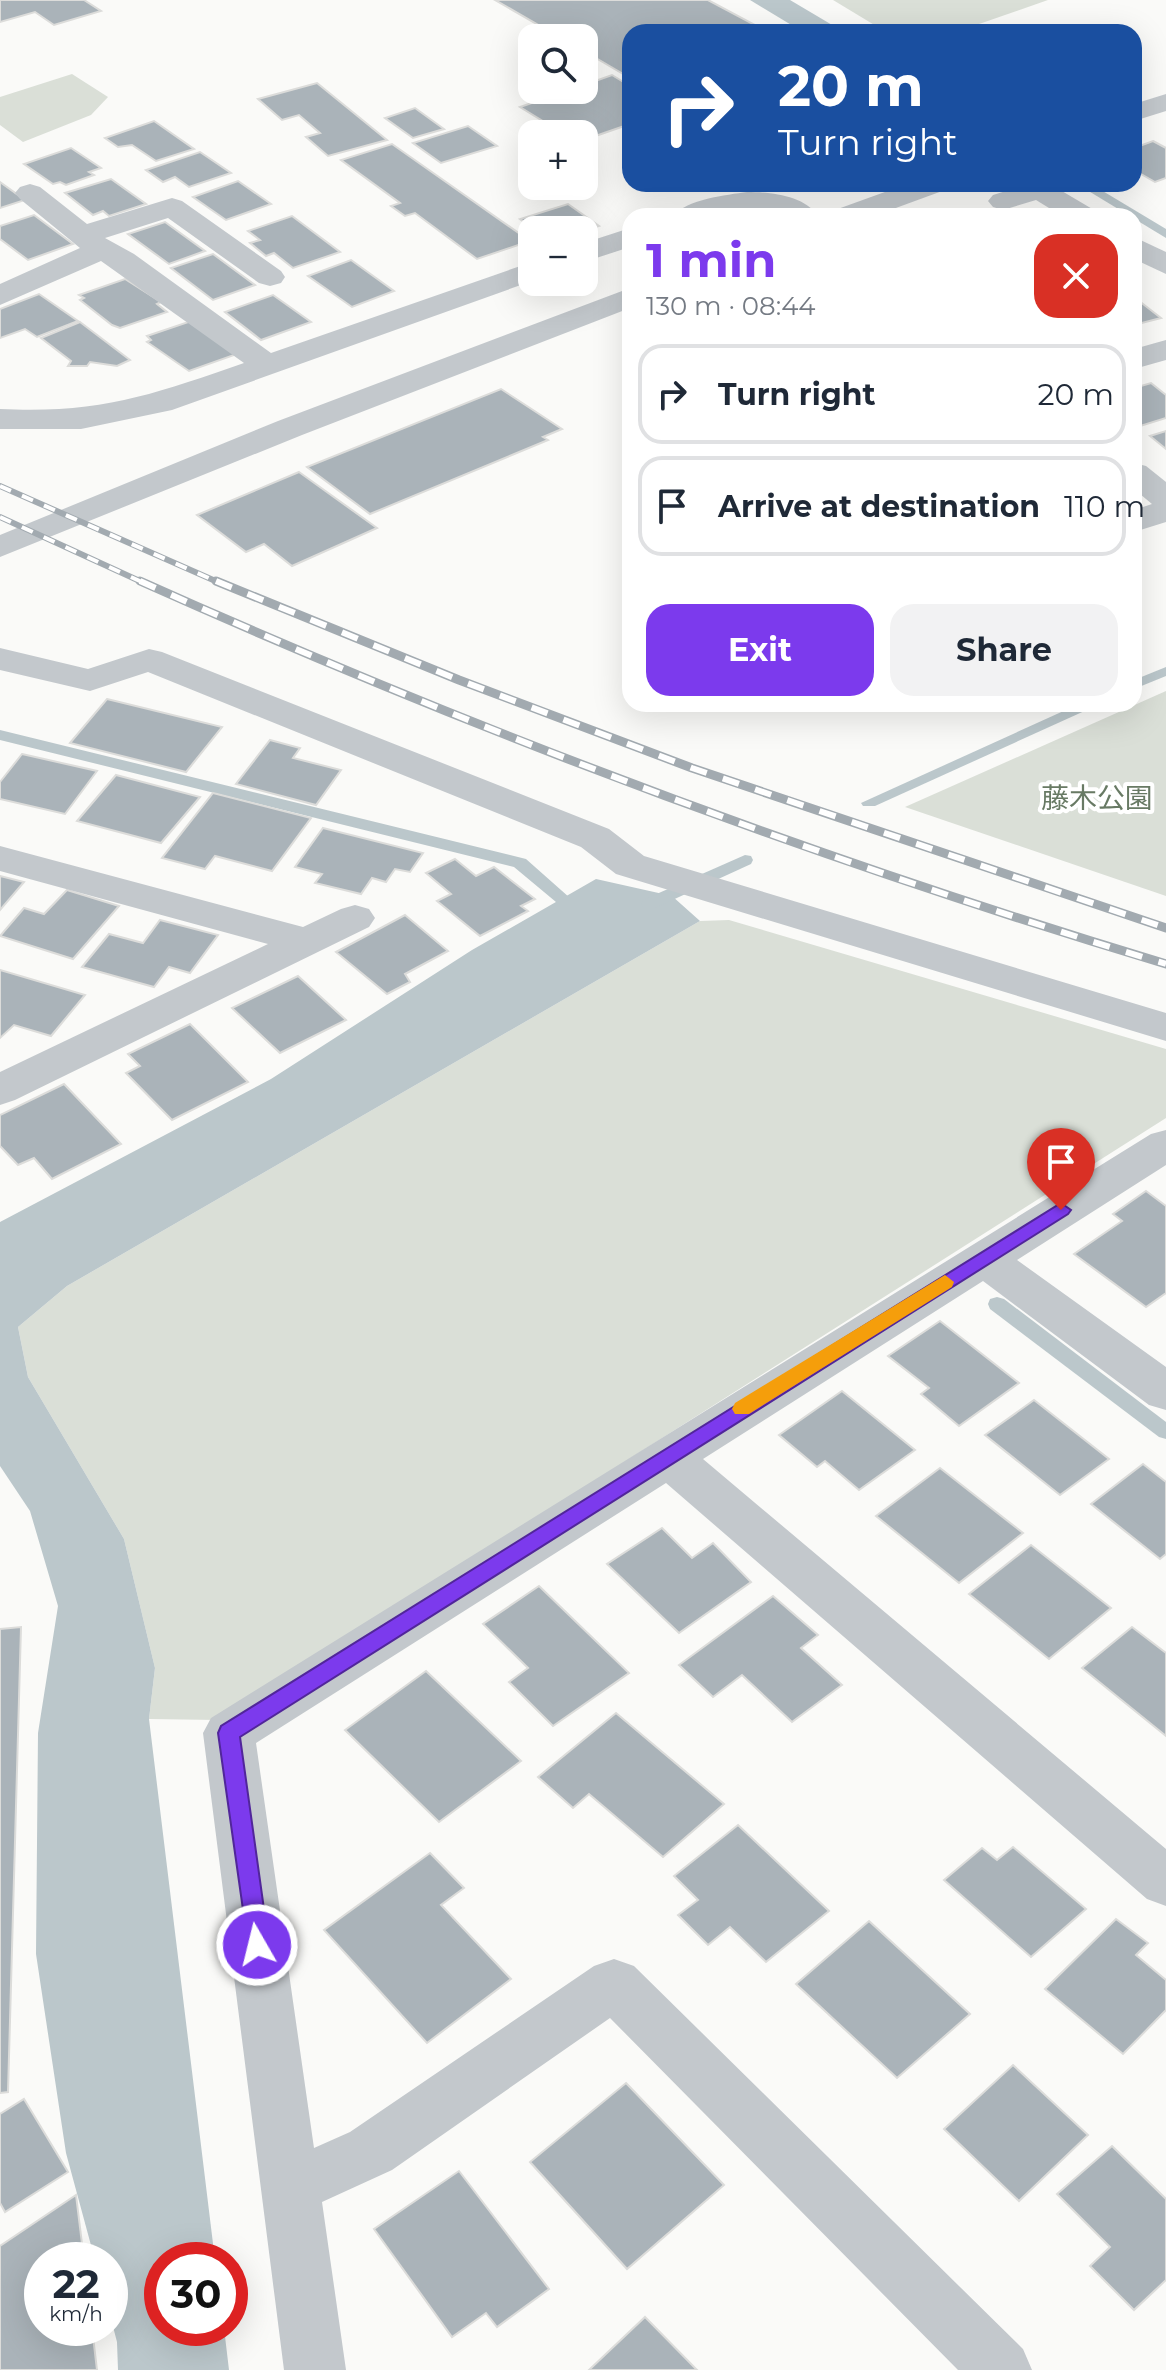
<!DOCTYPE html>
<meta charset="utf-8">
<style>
:root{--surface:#fff;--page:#f2f2f3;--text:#1f2937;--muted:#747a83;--line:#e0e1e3;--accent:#7c3aed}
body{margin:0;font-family:Montserrat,"Noto Sans JP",sans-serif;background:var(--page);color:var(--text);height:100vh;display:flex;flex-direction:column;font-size:30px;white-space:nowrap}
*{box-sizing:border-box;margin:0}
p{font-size:26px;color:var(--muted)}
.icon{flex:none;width:44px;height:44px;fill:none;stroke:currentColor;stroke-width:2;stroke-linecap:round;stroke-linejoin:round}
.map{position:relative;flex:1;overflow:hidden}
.details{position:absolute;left:622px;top:208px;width:520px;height:504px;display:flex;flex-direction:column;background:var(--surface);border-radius:24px;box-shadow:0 8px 32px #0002}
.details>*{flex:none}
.guide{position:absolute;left:622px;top:24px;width:520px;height:168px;border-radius:24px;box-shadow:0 8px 32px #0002;background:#1a4fa0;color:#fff;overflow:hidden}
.fabs{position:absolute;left:518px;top:24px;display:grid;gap:16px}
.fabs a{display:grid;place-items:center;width:80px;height:80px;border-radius:16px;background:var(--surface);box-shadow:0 8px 32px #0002;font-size:40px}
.speed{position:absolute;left:24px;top:2242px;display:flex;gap:16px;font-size:40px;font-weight:700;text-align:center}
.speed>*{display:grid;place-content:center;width:104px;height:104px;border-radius:50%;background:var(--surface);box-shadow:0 8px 32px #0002;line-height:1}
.speed small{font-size:20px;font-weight:400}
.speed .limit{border:12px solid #d22;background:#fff;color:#111}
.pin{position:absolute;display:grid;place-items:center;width:68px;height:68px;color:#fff;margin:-82px -34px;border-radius:50% 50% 50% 0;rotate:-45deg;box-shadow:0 0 8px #0007}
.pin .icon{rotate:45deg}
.me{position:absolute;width:88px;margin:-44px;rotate:352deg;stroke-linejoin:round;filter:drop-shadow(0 0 6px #0008)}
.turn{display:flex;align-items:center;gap:28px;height:168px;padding:0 24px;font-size:36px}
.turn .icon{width:104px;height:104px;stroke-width:2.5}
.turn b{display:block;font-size:56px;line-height:68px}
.round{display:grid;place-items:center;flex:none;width:84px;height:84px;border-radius:24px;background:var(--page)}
.summary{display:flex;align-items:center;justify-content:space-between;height:136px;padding:0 24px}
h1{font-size:48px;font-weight:700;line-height:60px;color:var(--accent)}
.primary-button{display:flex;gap:16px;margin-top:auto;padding:16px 24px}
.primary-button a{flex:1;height:92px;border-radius:24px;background:var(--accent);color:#fff;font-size:32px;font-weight:700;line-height:92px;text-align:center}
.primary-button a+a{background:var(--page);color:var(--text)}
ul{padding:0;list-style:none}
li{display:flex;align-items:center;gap:24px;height:100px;margin:0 16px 12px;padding:0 8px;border:4px solid var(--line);border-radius:24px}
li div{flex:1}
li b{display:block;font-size:30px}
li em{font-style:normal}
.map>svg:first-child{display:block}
</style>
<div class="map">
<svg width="1166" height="2370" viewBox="0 0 1166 2370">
<rect width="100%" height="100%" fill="#fafaf8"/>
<g fill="#dadfd7">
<polygon points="833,0 1048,0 956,32 886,32"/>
<polygon points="72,74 108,97 91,115 23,142 0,125 0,97"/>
<polygon points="1166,691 1166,896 905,807"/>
<polygon points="729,920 1166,1049 1166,1118 218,1720 149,1719 155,1668 124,1539 28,1377 18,1327 67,1286 700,921"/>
</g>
<g fill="#bbc7cb">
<polygon points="750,0 790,0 844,32 803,32"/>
<polygon points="596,879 672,896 700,921 67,1286 18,1327 28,1377 124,1539 155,1668 149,1719 215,2260 162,2260 162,2328 224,2328 229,2370 118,2370 117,2342 110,2315 110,2260 95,2260 66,2153 36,1954 38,1733 58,1606 30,1511 0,1466 0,1222 271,1079 472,950"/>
</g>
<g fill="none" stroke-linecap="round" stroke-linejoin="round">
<g fill="#bbc7cb" fill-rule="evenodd">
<polygon points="1077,184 1091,184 1166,229 1166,238"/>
<polygon points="1166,667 1166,676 1134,689 1134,680"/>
<polygon points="1079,704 1100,704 875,806 863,806 861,803"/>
<polygon points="0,730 526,859 570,898 568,902 556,902 514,867 0,740"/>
<polygon points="745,855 751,856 753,860 751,864 655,908 643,908 641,904 643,900"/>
<polygon points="997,1297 1004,1299 1166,1422 1166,1439 1159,1437 990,1309 988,1304 990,1299"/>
</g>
</g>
<g fill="#aab3b9" stroke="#dcdcda" stroke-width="2">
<polygon points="0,0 84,0 101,11 54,25 35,12 0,22"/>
<polygon points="495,0 708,0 768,32 630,32 630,78 584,51 584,38 561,38"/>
<polygon points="612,75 630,86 630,124 584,140 584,134 564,134 520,107 569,90 584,90 584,85"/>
<polygon points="317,83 387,140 328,156 306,137 320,133 299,115 282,120 258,99"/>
<polygon points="415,108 444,129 413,138 385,118"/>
<polygon points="154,121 194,149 156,161 132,145 118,147 105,138"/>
<polygon points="468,126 497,146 441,163 413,143"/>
<polygon points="1153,141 1166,148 1166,178 1155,182 1134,170 1134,148"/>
<polygon points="392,144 530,241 477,259 415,213 405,216 391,206 400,203 341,160"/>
<polygon points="71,148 101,168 89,172 94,175 66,185 60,182 53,184 24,164"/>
<polygon points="200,152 231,173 189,187 175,177 163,182 146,170"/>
<polygon points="111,179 146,204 109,216 103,211 93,215 65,193"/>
<polygon points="238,181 271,204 226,220 193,197"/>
<polygon points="0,182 25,200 0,208"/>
<polygon points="568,204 599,226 584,231 535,230 520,219"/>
<polygon points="34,215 73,244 28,260 0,239 0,226"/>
<polygon points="292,216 340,252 293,268 274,253 266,256 250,243 260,240 248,231"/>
<polygon points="165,222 205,251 169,264 128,234"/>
<polygon points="213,254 255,285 213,300 171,268"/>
<polygon points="351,260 394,291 352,307 308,276"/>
<polygon points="125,279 161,302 157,304 167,312 120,328 112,325 80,300 84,298 79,295"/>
<polygon points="39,294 78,321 37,337 25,329 0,338 0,309"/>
<polygon points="273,295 311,322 261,340 225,312"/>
<polygon points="1134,297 1161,318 1134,325"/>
<polygon points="194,320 237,354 189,371 147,342 151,340 147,336"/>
<polygon points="80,322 130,360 117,366 90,362 87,366 68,366 71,361 41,338"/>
<polygon points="1151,383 1166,395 1166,418 1134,428 1134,388"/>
<polygon points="501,389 562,429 543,437 548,440 370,514 307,467"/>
<polygon points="1166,431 1166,449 1150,436"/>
<polygon points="299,472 377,528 292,566 264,544 246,552 197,515"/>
<polygon points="107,699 222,727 186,772 70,743"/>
<polygon points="270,740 300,748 293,758 341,770 316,805 236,784"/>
<polygon points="22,754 97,771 65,814 0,799 0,782"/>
<polygon points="116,775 200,797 161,843 77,821"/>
<polygon points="213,793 311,818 272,871 215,856 205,869 162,858"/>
<polygon points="323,828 423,853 410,872 395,869 386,882 372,878 361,894 315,883 322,874 295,867"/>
<polygon points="455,859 476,876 494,867 535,899 521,906 528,911 480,936 437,901 451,894 426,873"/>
<polygon points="0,876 24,882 0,910"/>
<polygon points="67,890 119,906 73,959 0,936 24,908 44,914"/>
<polygon points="405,915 448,951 405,974 410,982 387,994 336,952"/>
<polygon points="160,920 218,935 190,973 169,967 154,987 82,967 109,934 143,943"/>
<polygon points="0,970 85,995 51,1036 14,1025 0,1038"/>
<polygon points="298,976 346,1020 280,1053 232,1008"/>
<polygon points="190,1024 248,1082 172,1120 126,1073 140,1066 128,1054"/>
<polygon points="64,1084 121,1144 52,1179 34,1158 18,1165 0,1146 0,1115"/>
<polygon points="1146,1191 1166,1206 1166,1293 1146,1307 1074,1254 1122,1221 1113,1214"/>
<polygon points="940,1321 1019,1383 959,1426 921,1394 929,1388 888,1356"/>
<polygon points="842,1391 915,1450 859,1490 825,1461 817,1467 779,1435"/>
<polygon points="1034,1400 1109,1459 1060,1495 985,1435"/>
<polygon points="1143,1464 1166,1482 1166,1554 1160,1559 1091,1504"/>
<polygon points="940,1468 1023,1533 959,1583 876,1516"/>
<polygon points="662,1528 692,1558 713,1543 751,1582 679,1633 607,1564"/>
<polygon points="1031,1545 1111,1608 1049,1659 969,1594"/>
<polygon points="539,1586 629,1673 553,1726 509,1682 528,1668 483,1624"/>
<polygon points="773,1596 818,1635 801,1648 842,1685 792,1722 742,1675 713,1697 679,1665"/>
<polygon points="21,1627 8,2092 0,2093 0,1629"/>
<polygon points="1132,1627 1166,1653 1166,1736 1082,1668"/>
<polygon points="426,1671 521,1761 439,1822 345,1730"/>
<polygon points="616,1713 724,1804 663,1857 589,1794 573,1808 538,1777"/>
<polygon points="738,1825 829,1911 766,1962 730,1927 708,1945 678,1915 698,1900 674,1876"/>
<polygon points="1013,1847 1086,1909 1031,1957 944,1880 982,1848 997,1860"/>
<polygon points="430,1853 464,1888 441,1905 511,1979 427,2043 324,1930"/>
<polygon points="1116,1919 1148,1943 1136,1955 1166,1980 1166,2010 1123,2054 1045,1989"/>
<polygon points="869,1921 970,2014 897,2078 796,1984"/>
<polygon points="1013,2065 1088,2135 1019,2201 944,2129"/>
<polygon points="626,2083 724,2185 627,2269 530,2162"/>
<polygon points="24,2099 68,2172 5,2212 0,2203 0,2114"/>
<polygon points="1112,2146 1166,2199 1166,2280 1134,2310 1090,2266 1110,2247 1057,2194"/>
<polygon points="459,2171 549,2289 497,2327 486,2313 452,2337 374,2229"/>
<polygon points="76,2195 84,2260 42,2260 42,2328 92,2328 97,2370 0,2370 0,2246"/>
<polygon points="645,2317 697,2370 589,2370"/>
</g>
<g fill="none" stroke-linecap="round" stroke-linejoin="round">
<g fill="#c3c8cc" fill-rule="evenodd">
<polygon points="1166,94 1166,111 1134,121 1134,104"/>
<path d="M30,184L40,187L87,224L172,198L182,201L281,271L285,277L281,283L270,286L259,283L168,218L105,238L134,254L271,353L532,262V281L172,410L81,429H0V409C99,414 152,395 244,363L101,261L0,305V284L80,248L20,199L15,193L20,187Z"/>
<polygon points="907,184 950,184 945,190 874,216 831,216 835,210"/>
<polygon points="1028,184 1050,184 1094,210 1098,216 1062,216 1036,200 1003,210 993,207 988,201 993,195"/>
<path d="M747,192C770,192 804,195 818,216H782L761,210L718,216H674C686,199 727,195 747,192Z"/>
<polygon points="630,228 630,247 584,262 584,243"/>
<polygon points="1134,237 1166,252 1166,274 1134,259"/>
<polygon points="630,288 630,308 302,435 0,557 0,535 278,421"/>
<polygon points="1166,340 1166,360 1134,369 1134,349"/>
<polygon points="1134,463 1146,466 1166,482 1166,522 1134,532 1134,510 1152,504 1134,489"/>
<polygon points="0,648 88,669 149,649 162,652 609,829 644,856 1166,1013 1166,1041 616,874 581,847 148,672 90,691 0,670"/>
<polygon points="0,846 303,927 341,909 355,905 369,909 375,918 369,927 15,1100 0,1105 0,1072 268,944 0,871"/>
<polygon points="1166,1130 1166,1165 1017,1260 1166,1367 1166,1410 1149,1405 983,1281 703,1459 1166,1849 1166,1906 1147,1899 666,1483 256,1743 314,2148 350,2132 594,1966 614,1959 634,1966 1023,2349 1032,2370 958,2370 610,2018 392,2170 322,2202 346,2370 284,2370 203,1733 211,1718 1151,1134"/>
</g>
<defs>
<g id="rail-far1">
<polyline points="0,486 220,583"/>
<polyline points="0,517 144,583"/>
</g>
<g id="rail">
<path d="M140,581C473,730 817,859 1166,964"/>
<polyline points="216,581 459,680 692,768 1166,928"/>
</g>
</defs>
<use href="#rail-far1" stroke="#a2aab0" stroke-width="6"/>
<use href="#rail" stroke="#a2aab0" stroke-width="9"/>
<use href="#rail-far1" stroke="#fff" stroke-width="4" stroke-dasharray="12" stroke-linecap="butt"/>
<use href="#rail" stroke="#fff" stroke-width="6" stroke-dasharray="17" stroke-linecap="butt"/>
</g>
<polygon fill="#7c3aed" stroke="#51269a" stroke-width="2" points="1061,1203 1071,1210 1068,1214 240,1737 269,1945 265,1952 257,1955 249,1952 218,1733 221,1726"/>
<polygon fill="#f59e0b" points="945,1275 954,1282 952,1287 749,1414 735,1414 732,1409 735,1403"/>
<g text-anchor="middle" stroke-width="8" stroke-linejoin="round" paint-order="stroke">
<g font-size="28" fill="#687a64" stroke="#fff">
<text x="1097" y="808">藤木公園</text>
</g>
</g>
</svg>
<div class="fabs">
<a><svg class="icon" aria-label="search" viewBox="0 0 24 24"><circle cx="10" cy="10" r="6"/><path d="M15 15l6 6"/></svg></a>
<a>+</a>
<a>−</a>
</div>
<div class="speed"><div>22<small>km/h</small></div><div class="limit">30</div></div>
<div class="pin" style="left:1061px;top:1210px;background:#d93025"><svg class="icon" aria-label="arrive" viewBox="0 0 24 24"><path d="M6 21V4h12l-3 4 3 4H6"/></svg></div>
<svg class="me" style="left:257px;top:1945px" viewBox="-20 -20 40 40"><circle r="17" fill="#7c3aed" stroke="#fff" stroke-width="3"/><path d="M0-11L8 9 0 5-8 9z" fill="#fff"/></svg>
<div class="guide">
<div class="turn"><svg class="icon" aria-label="right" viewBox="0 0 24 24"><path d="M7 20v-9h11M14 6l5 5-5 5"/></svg><div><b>20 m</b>Turn right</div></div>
</div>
<section class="details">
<div class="summary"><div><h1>1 min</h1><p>130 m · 08:44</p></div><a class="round" style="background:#d93025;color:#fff"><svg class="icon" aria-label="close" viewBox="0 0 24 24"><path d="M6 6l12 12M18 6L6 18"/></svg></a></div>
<ul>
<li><svg class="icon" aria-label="right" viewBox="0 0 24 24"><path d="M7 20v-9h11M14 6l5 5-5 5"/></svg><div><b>Turn right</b></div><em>20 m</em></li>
<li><svg class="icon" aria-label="arrive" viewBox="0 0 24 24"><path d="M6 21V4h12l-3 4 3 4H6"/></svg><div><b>Arrive at destination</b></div><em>110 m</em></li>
</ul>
<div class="primary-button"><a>Exit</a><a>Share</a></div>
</section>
</div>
